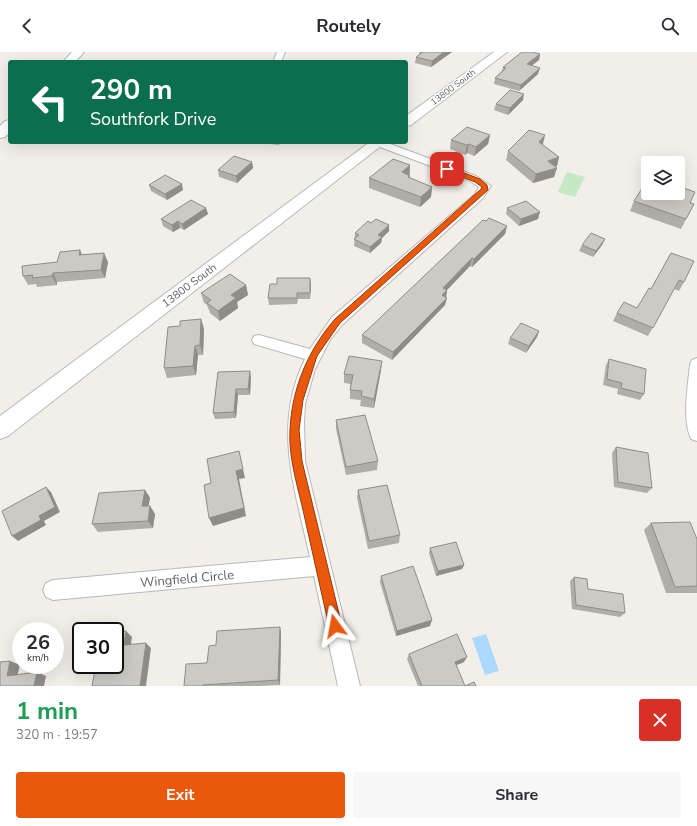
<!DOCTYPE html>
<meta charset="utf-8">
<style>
:root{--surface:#fff;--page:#f7f7f7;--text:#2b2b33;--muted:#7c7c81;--accent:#ea580c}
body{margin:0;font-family:"Nunito Sans",sans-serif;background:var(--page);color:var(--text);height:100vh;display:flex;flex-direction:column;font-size:15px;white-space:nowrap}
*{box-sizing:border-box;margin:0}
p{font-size:13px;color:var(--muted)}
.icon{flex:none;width:22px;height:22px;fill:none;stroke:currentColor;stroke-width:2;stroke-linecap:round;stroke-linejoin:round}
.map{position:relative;height:634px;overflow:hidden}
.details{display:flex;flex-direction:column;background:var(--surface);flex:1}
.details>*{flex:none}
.top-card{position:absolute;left:8px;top:8px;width:400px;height:84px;border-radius:4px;box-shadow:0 4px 16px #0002;background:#0b6e4f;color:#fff;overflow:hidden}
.fabs{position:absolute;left:641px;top:104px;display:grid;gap:8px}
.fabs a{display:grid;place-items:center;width:44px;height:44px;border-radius:4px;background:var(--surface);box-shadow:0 4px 16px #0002;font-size:20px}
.speed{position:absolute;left:12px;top:570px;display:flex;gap:8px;font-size:20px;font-weight:700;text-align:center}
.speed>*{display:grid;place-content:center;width:52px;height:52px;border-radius:50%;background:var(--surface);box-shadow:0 4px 16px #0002;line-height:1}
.speed small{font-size:10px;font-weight:400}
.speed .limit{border:2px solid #111;border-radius:6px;background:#fff;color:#111}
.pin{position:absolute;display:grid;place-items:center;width:34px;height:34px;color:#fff;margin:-17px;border-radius:8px;box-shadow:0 2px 6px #0006}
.me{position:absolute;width:44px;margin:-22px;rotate:347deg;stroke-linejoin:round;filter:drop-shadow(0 0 3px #0008)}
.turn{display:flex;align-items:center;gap:14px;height:84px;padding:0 16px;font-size:18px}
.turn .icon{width:52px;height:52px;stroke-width:2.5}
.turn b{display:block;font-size:28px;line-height:34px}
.round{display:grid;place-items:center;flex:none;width:42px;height:42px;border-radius:4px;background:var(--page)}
.summary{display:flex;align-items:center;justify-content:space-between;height:68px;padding:0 16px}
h1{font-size:24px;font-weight:700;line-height:30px;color:#1e9e55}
.cta{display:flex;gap:8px;margin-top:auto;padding:8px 16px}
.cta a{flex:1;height:46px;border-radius:4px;background:var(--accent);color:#fff;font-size:16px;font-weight:700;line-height:46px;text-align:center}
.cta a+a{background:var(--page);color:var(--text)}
header{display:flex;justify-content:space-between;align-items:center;height:52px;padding:0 16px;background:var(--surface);font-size:18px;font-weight:700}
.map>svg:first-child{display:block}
</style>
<header><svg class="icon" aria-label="back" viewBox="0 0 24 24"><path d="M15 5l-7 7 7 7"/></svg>Routely<svg class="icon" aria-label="search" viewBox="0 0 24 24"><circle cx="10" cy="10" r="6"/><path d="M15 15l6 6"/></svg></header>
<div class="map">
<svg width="697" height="634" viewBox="0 0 697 634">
<rect width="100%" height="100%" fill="#f1efe8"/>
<polygon fill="#c5e8c5" points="567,120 585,125 575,145 558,140"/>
<polygon fill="#aadaff" points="486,582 499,619 485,623 472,586"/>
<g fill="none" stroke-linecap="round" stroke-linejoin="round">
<defs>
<g id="street">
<polygon points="277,0 285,0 281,10 273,10"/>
<path d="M371,90H385L476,124L491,134L483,146L342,273L330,288L315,317L305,352L304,371L305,409L360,634H338L314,524L53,548L46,545L43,538L46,531L53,528L310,505C295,437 272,374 305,307L254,292L252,288L254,284L259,283L310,297L332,265L475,142L479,135L468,128L372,92Z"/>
<path d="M697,306V389L691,387C682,367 688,334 690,312L692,308Z"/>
</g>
<g id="secondary">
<polygon points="72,0 84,0 75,10 63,10"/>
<polygon points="494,0 507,0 411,73 406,74 406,64"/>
<polygon points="10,68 10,80 5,85 0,86 0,74 5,69"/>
<polygon points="370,90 386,90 8,384 0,387 0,364"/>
</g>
</defs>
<use href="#street" stroke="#b5b8bc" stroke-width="2"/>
<use href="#secondary" stroke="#b6babf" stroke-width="2"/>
<use href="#street" fill="#fff" fill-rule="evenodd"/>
<use href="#secondary" fill="#fff" fill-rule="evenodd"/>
</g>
<g fill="#afaea9">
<polygon points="419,0 452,0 431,15 415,11 416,5 419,3"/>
<polygon points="540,2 539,8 531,14 538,22 519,39 494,32 495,26 502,19 503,15"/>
<polygon points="523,48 508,63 494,58 496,52"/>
<polygon points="490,83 488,92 474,104 467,101 465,103 450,97 451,88"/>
<polygon points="263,90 287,90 286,91 280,90 279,93 263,91"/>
<polygon points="542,92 559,105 557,114 555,115 554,125 533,131 506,108 508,99 543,92"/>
<polygon points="252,110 253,116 237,131 219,125 218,118"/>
<polygon points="410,113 410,126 432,135 431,145 420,155 369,136 369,126"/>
<polygon points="149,133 183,138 167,148 151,139"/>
<polygon points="634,149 690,151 694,152 681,177 630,159"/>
<polygon points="206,156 208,162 184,178 180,176 173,180 163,174 161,167"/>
<polygon points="507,156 538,167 519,174 506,162"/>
<polygon points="486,169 507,174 505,182 472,215 470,214 447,238 445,253 392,308 362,291 362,283"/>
<polygon points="389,179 382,186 381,191 370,201 354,194 355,181"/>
<polygon points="605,187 602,193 593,205 579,199 582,193"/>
<polygon points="671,201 684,230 679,239 674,237 648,284 613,269 617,261 637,256 651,237"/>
<polygon points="82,203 108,210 105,226 57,230 57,233 37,235 36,232 28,233 23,224 57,210"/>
<polygon points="311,232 310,247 298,247 297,252 269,253 268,246"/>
<polygon points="246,233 248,243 237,250 238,256 220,269 210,261 207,253 204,251 201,241"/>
<polygon points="201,267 204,277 203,303 198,303 196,323 167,326 164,316 180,274"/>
<polygon points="539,279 537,285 526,301 508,292 510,286"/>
<polygon points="609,307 644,342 640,348 617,342 618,337 603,333 606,313"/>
<polygon points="381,318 374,356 360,354 361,348 350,347 350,338 351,332 344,331 344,322"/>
<polygon points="218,320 251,325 250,343 238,343 236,366 215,367 213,361"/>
<polygon points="336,368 378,409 377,418 346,423 336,377"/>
<polygon points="616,395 652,436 647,441 614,435 612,401"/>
<polygon points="145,438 150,446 148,454 150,454 155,462 153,476 98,480 92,472"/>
<polygon points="358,438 400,483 399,491 368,497 357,446"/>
<polygon points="651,471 697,487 697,541 666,541 644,478"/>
<polygon points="430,496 464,513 462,517 436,524 429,501"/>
<polygon points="381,524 430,574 396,584 380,530"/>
<polygon points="574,525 588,537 625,561 620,565 572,557 570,529"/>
<polygon points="280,575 281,581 280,633 259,634 184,634 207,611 216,593"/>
<polygon points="409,602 464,610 456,613 465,634 476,634 418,634 407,607"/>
</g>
<g fill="#8f8d8a">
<polygon points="444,0 452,0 431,15 432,9"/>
<polygon points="540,2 539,8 526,18 527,12"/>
<polygon points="540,16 538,22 519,39 521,33"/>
<polygon points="524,42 523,48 508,63 510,56"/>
<polygon points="490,83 488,92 474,104 476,95"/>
<polygon points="545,83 543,92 537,99 539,90"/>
<polygon points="469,92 467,101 465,103 467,93"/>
<polygon points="559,105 557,114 545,118 548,109"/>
<polygon points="252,110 253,116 237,131 236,124"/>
<polygon points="410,113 409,123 402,120"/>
<polygon points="557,116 554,125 533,131 536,122"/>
<polygon points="182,132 183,138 167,148 165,142"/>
<polygon points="432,135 431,145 420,155 421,145"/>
<polygon points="206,156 208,162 184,178 182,172"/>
<polygon points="540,160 538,167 519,174 521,167"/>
<polygon points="178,169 180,176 173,180 172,173"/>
<polygon points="389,173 389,179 382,186 381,191 370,201 370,195 378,183"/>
<polygon points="507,174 505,182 472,215 474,207"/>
<polygon points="605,187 602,193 593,205 596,199"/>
<polygon points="80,198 84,207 79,203"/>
<polygon points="104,201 108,210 105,226 101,218"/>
<polygon points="472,206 470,214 447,238 446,246 440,251 443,236"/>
<polygon points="53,221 57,230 57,233 52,224"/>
<polygon points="310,226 311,232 310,247"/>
<polygon points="246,233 248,243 237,250 238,256 220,269 218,259 231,243"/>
<polygon points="447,246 445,253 392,308 393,300"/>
<polygon points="201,267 204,277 203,303 200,293"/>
<polygon points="539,279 537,285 526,301 529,294"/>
<polygon points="195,294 198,303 196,323 193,314"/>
<polygon points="382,309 381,318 374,356 374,347"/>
<polygon points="250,319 251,325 250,343 248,337"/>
<polygon points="236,337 238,343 236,366 234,360"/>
<polygon points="239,399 245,426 239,427 246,464 213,474 209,466 236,419"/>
<polygon points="46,435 51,440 60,460 44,469 46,473 18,489 12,484 39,464"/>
<polygon points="145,438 150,446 147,462 142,454"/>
<polygon points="150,454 155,462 153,476 148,469"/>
<polygon points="464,513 462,517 436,524 438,519"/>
<polygon points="432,568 430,574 396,584 397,579"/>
<polygon points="280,575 281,581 280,633 278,628"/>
<polygon points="126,579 132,585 130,598 124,593"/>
<polygon points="146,591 151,596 146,634 140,634"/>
<polygon points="467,605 464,610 452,615 455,610"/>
<polygon points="10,609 20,613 16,629 7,624"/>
<polygon points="37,620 46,624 44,634 34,634"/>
</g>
<g fill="#cccac5" stroke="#8f8d8a">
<polygon points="423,0 444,0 432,9 416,5"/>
<polygon points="522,0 533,0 540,2 527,12 540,16 521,33 495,26 506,16 503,15"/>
<polygon points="510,38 524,42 510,56 496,52"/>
<polygon points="467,75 490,83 476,95 469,92 467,93 451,88"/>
<polygon points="529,78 545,83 539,90 559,105 548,109 557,116 536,122 508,99"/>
<polygon points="234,104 252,110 236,124 218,118"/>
<polygon points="393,107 410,113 402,120 410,124 408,125 432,135 421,145 369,126"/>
<polygon points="165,123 182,132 165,142 149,133"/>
<polygon points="648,127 648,141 678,141 678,134 695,140 690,151 694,152 686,167 634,149"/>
<polygon points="191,148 206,156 182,172 178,169 172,173 161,167"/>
<polygon points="526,149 540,160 521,167 507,156"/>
<polygon points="489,166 507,174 474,207 472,206 443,236 447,238 442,243 447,246 393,300 362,283 483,168 486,169"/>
<polygon points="376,167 389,173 378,183 382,185 370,195 354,187 359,183 355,181 368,169 371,171"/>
<polygon points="591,181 605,187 596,199 582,193"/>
<polygon points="80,198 79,203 104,201 101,218 53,221 52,224 32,226 33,223 23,224 22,214 57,210 60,200"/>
<polygon points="671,201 694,209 684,230 679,228 653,276 617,261 624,250 637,256 649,236 651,237"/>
<polygon points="230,222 246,233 231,243 236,246 218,259 207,251 211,248 201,241"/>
<polygon points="277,226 310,226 310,241 297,241 297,246 268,246 270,232 277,232"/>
<polygon points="201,267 200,293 195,294 193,314 164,316 168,275 180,274 180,269"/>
<polygon points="521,271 539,279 529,294 510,286"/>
<polygon points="349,304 382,309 374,347 361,344 362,339 350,338 353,323 344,322"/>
<polygon points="609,307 646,317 644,342 621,336 622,331 607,327"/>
<polygon points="250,319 248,337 236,337 234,360 213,361 218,320"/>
<polygon points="365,363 378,409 346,415 336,368"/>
<polygon points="616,395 648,401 652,436 618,430"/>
<polygon points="239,399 243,417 236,419 244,456 209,466 204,433 211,431 207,407"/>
<polygon points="387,433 400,483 369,489 358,438"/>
<polygon points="46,435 55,455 39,464 41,468 12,484 2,459"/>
<polygon points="145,438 142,454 150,454 148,469 92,472 99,441"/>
<polygon points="690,470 697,487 697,534 675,535 651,471"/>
<polygon points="456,490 464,513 438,519 430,496"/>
<polygon points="413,514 432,568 397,579 381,524"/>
<polygon points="574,525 587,527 588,537 623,542 625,561 576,553"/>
<polygon points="280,575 278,628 203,633 203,634 184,634 186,612 207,611 209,594 216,593 217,579"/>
<polygon points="126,579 124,593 146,591 140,634 92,634 96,613 115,613 115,580"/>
<polygon points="457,582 467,605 455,610 465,634 474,630 476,634 422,634 409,602"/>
<polygon points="10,609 7,624 37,620 34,634 0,634 0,610"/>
</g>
<path fill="#ea580c" stroke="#983908" d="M444,115H449L480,127L487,133L488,138L340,271L317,304L303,348L299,378L302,409L342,574L340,579L335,580L331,579L329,574C321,539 313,503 305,467C299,438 288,407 290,377C292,336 308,298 335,267L481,137L482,135L475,130L444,118Z"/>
<g text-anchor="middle" stroke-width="3" stroke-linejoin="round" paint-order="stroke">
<g font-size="9" fill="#5f6368" stroke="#fff">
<text transform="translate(453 35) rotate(-37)" y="3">13800 South</text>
</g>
<g font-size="11" fill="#5f6368" stroke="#fff">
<text transform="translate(189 233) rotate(-37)" y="4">13800 South</text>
</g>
<g font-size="13" fill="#5f6368" stroke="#fff">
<text transform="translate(187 526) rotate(-5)" y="5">Wingfield Circle</text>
</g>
</g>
</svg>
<div class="fabs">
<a><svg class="icon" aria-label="layers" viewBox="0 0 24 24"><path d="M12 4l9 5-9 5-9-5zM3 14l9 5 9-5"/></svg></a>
</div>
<div class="speed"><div>26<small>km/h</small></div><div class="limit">30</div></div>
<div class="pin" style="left:447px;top:117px;background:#d93025"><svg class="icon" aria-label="arrive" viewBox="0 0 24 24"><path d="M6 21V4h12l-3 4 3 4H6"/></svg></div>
<svg class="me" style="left:335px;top:574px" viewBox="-20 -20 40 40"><path d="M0-17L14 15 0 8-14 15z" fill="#ea580c" stroke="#fff" stroke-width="4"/></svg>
<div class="top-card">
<div class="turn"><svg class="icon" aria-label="left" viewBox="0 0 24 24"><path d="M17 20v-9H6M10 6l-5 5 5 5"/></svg><div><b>290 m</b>Southfork Drive</div></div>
</div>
</div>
<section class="details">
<div class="summary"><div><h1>1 min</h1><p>320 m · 19:57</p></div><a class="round" style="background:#d93025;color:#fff"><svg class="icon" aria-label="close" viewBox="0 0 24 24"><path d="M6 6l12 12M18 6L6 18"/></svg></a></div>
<div class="cta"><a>Exit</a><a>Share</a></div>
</section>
